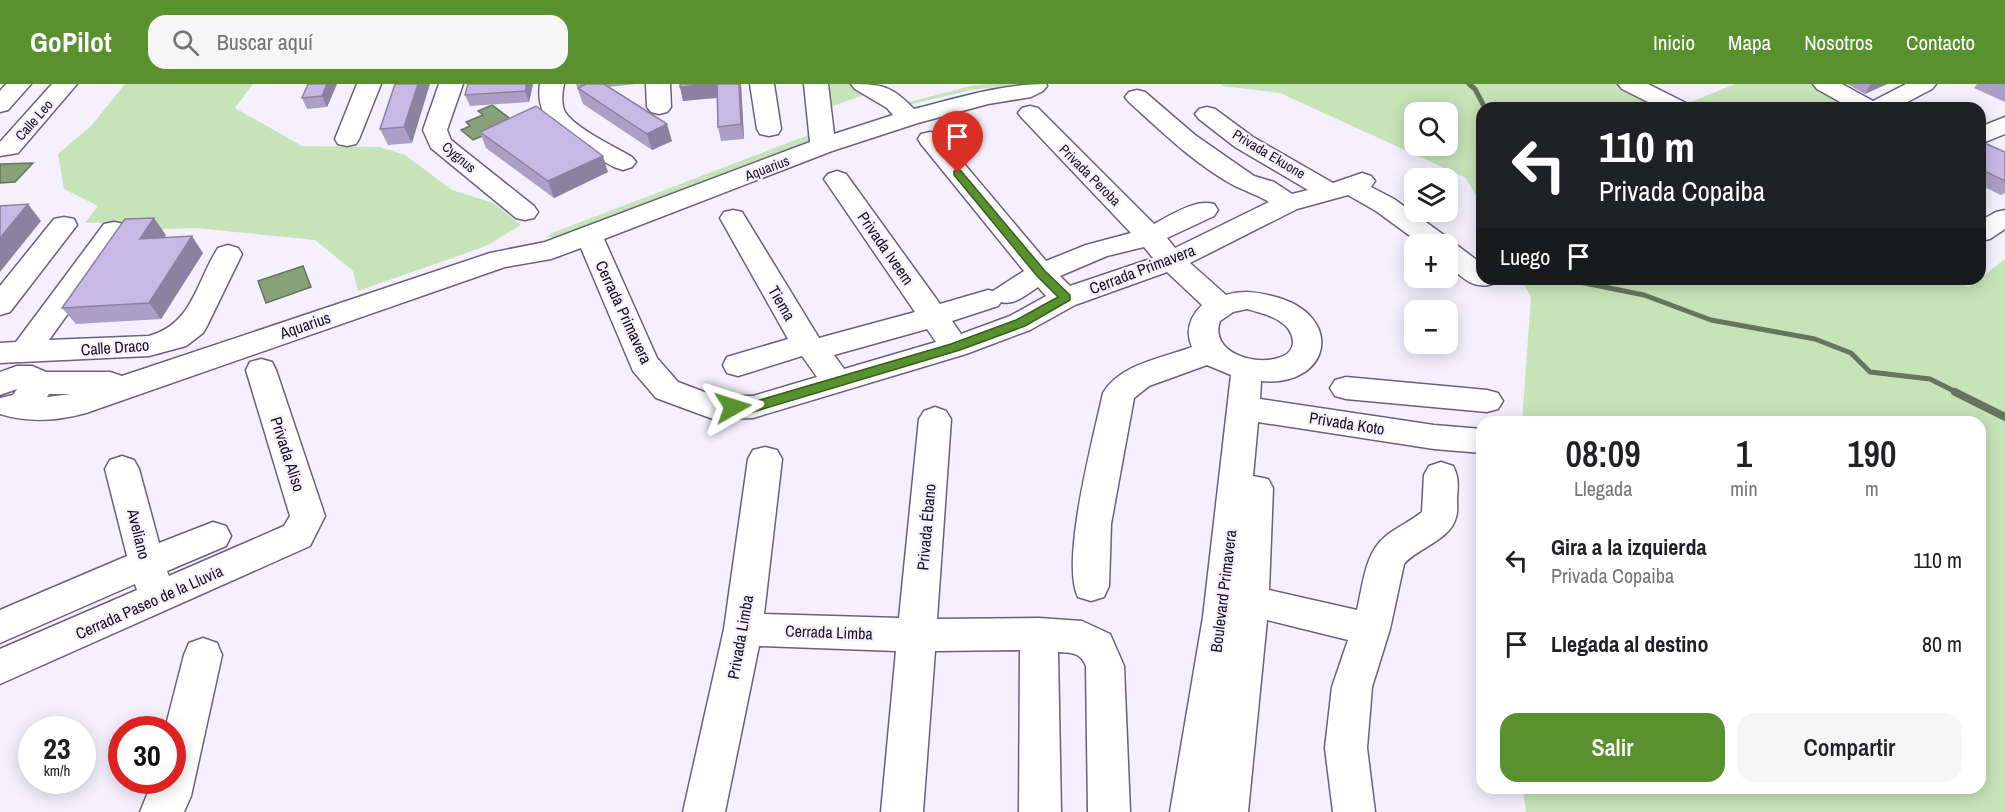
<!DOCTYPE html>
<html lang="es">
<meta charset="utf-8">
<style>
:root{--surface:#fff;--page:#f6f6f6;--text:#202124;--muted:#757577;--accent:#58912e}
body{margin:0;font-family:"Archivo Narrow",sans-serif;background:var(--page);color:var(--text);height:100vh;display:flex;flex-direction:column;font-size:22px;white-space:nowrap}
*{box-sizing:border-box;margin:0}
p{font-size:20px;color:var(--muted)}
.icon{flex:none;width:33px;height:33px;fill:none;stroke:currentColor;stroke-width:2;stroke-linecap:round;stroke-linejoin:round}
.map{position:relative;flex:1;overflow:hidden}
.details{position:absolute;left:1476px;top:332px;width:510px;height:378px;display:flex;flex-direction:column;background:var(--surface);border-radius:18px;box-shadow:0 3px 15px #0003}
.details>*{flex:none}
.guide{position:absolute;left:1476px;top:18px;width:510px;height:183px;border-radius:18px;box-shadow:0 3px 15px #0003;background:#202124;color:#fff;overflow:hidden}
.tools{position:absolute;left:1404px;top:18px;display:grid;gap:12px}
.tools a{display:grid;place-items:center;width:54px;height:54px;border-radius:12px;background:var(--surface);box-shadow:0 3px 15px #0003;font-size:30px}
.speed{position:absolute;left:18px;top:632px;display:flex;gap:12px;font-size:30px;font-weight:700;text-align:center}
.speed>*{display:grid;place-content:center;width:78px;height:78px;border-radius:50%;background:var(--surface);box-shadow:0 3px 15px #0003;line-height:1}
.speed small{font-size:15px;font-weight:400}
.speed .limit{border:9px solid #d22;background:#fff;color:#111}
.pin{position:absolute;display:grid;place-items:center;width:51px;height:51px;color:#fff;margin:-62px -26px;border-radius:50% 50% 50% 0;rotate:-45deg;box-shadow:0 0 6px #0007}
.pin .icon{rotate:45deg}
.me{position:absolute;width:66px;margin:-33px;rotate:84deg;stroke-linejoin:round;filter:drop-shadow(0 0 4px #0008)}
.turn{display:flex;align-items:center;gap:21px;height:126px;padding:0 24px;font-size:27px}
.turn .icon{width:78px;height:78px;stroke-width:2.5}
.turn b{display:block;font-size:42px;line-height:51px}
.then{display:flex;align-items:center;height:57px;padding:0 24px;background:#0003;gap:12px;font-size:22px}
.eta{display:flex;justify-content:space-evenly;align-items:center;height:102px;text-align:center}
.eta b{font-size:36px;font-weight:600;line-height:42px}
.cta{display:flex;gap:12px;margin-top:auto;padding:12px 24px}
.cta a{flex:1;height:69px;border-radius:18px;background:var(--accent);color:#fff;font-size:24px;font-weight:600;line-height:69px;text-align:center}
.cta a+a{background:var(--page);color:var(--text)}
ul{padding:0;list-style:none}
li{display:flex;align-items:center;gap:18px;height:84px;padding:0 24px}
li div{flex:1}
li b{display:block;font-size:22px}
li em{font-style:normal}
header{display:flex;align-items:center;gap:36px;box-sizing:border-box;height:84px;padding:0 30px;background:var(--accent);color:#fff}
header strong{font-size:28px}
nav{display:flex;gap:33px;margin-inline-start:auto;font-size:21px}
.search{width:420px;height:54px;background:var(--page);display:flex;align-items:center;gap:15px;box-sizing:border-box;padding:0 21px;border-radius:18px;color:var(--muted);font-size:22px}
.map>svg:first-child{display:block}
</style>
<header>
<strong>GoPilot</strong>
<div class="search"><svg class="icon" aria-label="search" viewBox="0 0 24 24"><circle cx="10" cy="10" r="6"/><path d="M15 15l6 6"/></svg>Buscar aquí</div>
<nav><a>Inicio</a><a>Mapa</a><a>Nosotros</a><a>Contacto</a></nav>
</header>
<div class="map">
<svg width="2005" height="728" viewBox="0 0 2005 728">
<rect width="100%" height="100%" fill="#f4f0fe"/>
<g fill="#c7e3b8" fill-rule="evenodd">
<polygon points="125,0 253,0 235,24 302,62 380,63 405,71 452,106 493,119 521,141 486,162 358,207 353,187 315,156 195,144 133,146 133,138 85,139 98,122 64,105 58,70 91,42"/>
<polygon points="830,0 856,0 870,9 830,23"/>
<polygon points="987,0 1022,0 971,6 908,21 905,19 971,2"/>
<path d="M1221,0H1630L1681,24H1482V123L1466,94L1280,9L1223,2ZM1414,28H1448V62H1414Z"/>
<polygon points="1735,0 1815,0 1838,19 1837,24 1693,24 1686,20"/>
<polygon points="811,50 813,55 677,109 555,153 546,153 552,149"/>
<polygon points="2005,175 2005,728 1526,728 1523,704 1980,704 1980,338 1522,337 1531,213 1521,195 1946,195 1969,203"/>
</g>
<g fill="#87a179" stroke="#66765e" stroke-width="1.5">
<polygon points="492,21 512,36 506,42 473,56 461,46 470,42 466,38 483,31 478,27"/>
<polygon points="33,79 15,98 0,99 0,80"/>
<polygon points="303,182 311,203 266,219 258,197"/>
</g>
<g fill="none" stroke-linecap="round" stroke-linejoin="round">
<g stroke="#66765e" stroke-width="5">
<polyline points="1469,0 1475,5 1485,24"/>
<polyline points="1482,84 1482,87"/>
<polyline points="1565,195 1644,211 1711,236 1815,255 1851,269 1870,288 1930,295 1958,309"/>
</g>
<polyline stroke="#66765e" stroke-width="8" points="1955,308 2005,333"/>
<defs>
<g id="minor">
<polygon points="6,0 31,0 8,26 0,28 0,7"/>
<polygon points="52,0 77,0 18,69 0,72 0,58"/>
<polygon points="357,0 381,0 359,55 356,60 347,62 338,60 335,55"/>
<polygon points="439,0 463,0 447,46 451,56 534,122 538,128 534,134 525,136 516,134 431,64 423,46"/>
<path d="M540,0H564C562,9 561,20 565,28C575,44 615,63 632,73L636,78L632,83L623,86L614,83C581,64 533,46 540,0Z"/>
<polygon points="646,0 670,0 671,23 667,28 659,30 651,28 647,23"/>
<polygon points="750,0 774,0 781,45 778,50 769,52 760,50 757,45"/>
<path d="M804,0H828L834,50L893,31L887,24L855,5L851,0C882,0 892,2 914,25C958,14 1001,0 1046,0L1047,2L1043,7L1031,13L988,20L918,39L832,67L604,155L657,274L678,298L715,312H753L817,293L802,272L738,292L727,289L723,281L727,273L788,255L720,134L724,128L733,126L742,128L819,254L915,228L824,95L828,90L837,87L846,90L940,220L988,206L993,207L1024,187L921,60L918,55L921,50L930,48L939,50L1046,177L1086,161L1131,149L1022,34L1018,29L1022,24L1030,22L1038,24L1154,140C1172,131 1194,115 1214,120L1218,126L1214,132L1167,154L1175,164L1269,118C1258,111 1247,108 1235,102C1196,81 1162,48 1129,18L1125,13L1129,8L1137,6L1145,8L1195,51L1254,92L1274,98L1292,110L1308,106L1235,63L1199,35L1195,30L1199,25L1207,23L1215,25L1253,53L1333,99L1362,89L1371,92L1375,97L1371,103L1394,115L1448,154L1452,160L1458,162L1482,180V195H1496L1492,200C1473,206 1462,193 1448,181V160H1421L1376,127L1348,111L1297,125L1190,179L1226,211C1243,206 1255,208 1272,212C1347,230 1331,304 1261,297L1260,315L1434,341L1482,345V369L1434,365L1258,338L1253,392L1268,395L1273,404L1269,506L1357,526C1363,501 1365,468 1386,452C1397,443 1411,437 1422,428L1424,391L1429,382L1441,378L1453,382C1459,393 1458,402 1457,414C1457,420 1458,428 1456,433C1451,456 1417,464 1404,480L1390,545L1372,603L1367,664L1375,728H1333L1325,664L1332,603L1348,556L1267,536L1248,728H1170L1203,533L1231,291L1207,281L1149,302L1134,314L1111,440L1109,502L1104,513L1091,517L1078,513C1060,477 1094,352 1103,309C1120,280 1163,274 1192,263C1185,247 1190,233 1202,221L1167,188L1075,221L1030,246L966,270L753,334L713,335L656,314L633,287L581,164L551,175L505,183L86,329C57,337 29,339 0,330V314L13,311L17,305L0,311V288L17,282H32L46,288H110L122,292L490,169L545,158L810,58ZM1144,163L1153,174L1070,202L1060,192L1107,172ZM1038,203L1046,212L1010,232L961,250L952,237L998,222L1001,218C1014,222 1027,210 1038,203ZM1247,225C1265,230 1292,236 1293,258C1293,267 1285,272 1278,274C1254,282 1209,268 1220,237L1233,228ZM927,245L936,258L844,285L834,271ZM49,310H72L47,313Z"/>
<polygon points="1618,0 1648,0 1686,19 1690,24 1660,24 1622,5"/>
<polygon points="1813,0 1842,0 1873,17 1906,0 1936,0 1932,5 1896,24 1851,24 1817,5"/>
<polygon points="2005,33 2005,50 1980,60 1980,43"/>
<polygon points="2005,126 2005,145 1990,155 1980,157 1980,137 1996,128"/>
<polygon points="64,133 74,135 77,141 10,228 0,231 0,202 54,135"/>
<path d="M114,138L124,140L128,146L49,256L149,252C193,240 196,198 218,164L228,161L238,164L242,170L207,242L203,249L186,262L149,272L0,279V259L16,258L104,140Z"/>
<polygon points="261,275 272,278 276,286 325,432 310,462 0,600 0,565 137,506 135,500 0,559 0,526 127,472 105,385 110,376 122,372 134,376 139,385 159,459 213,438 226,442 231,452 226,462 167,487 169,492 284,442 290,432 246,286 250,278"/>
<polygon points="1346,293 1487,306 1498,309 1503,317 1498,325 1487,328 1346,315 1335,312 1330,304 1335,296"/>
<path d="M935,323L946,327L951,335L937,535L1039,534L1082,537L1110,550L1124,582L1130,728H1088L1086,582C1080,568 1072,569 1058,568L1061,728H1019L1020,566L935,567L923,728H881L896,567L759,562L725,728H683L724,545L748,375L753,366L765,363L777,366L782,375L764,530L899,534L919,335L924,327Z"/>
<polygon points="203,554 217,559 222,571 191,712 184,728 140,728 153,696 172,696 172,645 165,645 184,571 189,559"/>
</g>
</defs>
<use href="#minor" stroke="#6b607f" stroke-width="3"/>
<use href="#minor" fill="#fff" fill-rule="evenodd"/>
</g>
<g fill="#ac9ec5">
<polygon points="308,0 337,0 327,23 307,25 302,14"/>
<polygon points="395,0 412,59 388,61 380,45"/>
<polygon points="533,0 529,18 470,22 465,11"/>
<polygon points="576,0 635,0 608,3 672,57 652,66 583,20"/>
<polygon points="680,0 741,0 744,55 721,57 718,43 718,14 683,17"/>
<polygon points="1847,0 1887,0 1865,10"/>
<polygon points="1977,0 2005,0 2005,18 1974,4"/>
<polygon points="480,48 608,88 554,114 486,64"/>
<polygon points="1980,57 2005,68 2005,109 2001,111 1980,101"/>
<polygon points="166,151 164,153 203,169 161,235 76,240 62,224"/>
</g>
<g fill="#8c81a0">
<polygon points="327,0 337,0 327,23 322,12"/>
<polygon points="418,0 430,0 412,59 404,43"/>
<polygon points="527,0 533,0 529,18 525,7"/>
<polygon points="707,0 718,0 720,13 683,17 680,3"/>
<polygon points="739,0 741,0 744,55 741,40"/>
<polygon points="1871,0 1887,0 1865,10"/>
<polygon points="667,40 672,57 652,66 647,50"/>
<polygon points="603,72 608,88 554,114 548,97"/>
<polygon points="28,120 41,137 0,188 0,154"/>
<polygon points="154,134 166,151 152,172 140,155"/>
<polygon points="192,152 203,169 161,235 149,219"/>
</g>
<g fill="#c8b8e5" stroke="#8c81a0" stroke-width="1.5">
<polygon points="308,0 327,0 322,12 302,14"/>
<polygon points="395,0 418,0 404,43 380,45"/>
<polygon points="468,0 527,0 525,7 465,11"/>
<polygon points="586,0 604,0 667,40 647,50 578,4"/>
<polygon points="680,0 707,0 680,3"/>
<polygon points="717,0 739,0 741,40 718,43"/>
<polygon points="536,22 603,72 548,97 480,48"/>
<polygon points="1980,57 2005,68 2005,97 1980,85"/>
<polygon points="28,120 0,154 0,122"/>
<polygon points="154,134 140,155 192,152 149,219 62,224 125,135"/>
</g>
<polygon fill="#58912e" stroke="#395e1e" stroke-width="1.5" points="958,86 961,87 1045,187 1070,211 1070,216 1025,242 960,266 753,328 729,327 727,323 729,320 753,318 951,260 1016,236 1058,213 1037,192 954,91 954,87"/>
<g text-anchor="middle" stroke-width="4.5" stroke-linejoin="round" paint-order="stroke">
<g font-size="14" fill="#18131f" stroke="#f4f0fe">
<text transform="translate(34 36) rotate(-49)" y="5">Calle Leo</text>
<text transform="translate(1269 70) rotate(31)" y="5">Privada Ekuone</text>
<text transform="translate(459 73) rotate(40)" y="5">Cygnus</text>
<text transform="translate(767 84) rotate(-21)" y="5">Aquarius</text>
<text transform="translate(1090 91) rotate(45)" y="5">Privada Peroba</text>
</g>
<g font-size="16" fill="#18131f" stroke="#f4f0fe">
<text transform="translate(886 164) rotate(55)" y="6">Privada Iveem</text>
<text transform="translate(1142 185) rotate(-21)" y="6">Cerrada Primavera</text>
<text transform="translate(782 219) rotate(60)" y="6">Tiema</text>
<text transform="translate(624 228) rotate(65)" y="6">Cerrada Primavera</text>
<text transform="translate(305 241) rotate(-19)" y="6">Aquarius</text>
<text transform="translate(115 263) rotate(-4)" y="6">Calle Draco</text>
<text transform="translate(1347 339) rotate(9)" y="6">Privada Koto</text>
<text transform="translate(288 370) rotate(72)" y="6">Privada Aliso</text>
<text transform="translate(926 443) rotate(-85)" y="6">Privada Ébano</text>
<text transform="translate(139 450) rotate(76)" y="6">Aveliano</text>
<text transform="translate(1223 507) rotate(-83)" y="6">Boulevard Primavera</text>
<text transform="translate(149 518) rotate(-24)" y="6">Cerrada Paseo de la Lluvia</text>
<text transform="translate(829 548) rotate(2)" y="6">Cerrada Limba</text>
<text transform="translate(740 553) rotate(-80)" y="6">Privada Limba</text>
</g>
</g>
</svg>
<div class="tools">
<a><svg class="icon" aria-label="search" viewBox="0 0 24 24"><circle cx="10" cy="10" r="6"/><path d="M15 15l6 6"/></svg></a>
<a><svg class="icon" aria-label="layers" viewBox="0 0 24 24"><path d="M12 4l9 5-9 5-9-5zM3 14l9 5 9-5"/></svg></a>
<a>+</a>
<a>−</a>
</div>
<div class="speed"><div>23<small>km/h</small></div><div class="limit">30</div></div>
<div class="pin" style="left:958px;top:89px;background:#d93025"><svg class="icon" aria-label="arrive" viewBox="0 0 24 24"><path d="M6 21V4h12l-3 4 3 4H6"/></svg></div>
<svg class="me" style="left:733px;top:323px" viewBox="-20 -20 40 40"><path d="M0-17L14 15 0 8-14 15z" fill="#58912e" stroke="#fff" stroke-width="4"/></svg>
<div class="guide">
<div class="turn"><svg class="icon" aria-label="left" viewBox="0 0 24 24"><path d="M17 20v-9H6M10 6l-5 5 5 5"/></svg><div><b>110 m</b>Privada Copaiba</div></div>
<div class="then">Luego<svg class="icon" aria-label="arrive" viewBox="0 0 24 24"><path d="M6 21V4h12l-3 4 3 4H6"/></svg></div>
</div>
<section class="details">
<div class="eta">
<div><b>08:09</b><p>Llegada</p></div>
<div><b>1</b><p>min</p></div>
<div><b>190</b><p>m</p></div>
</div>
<ul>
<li><svg class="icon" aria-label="left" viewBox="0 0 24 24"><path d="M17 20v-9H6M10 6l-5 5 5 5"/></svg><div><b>Gira a la izquierda</b><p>Privada Copaiba</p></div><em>110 m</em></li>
<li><svg class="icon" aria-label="arrive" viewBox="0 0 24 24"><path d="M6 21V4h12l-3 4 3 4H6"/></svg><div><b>Llegada al destino</b></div><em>80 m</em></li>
</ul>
<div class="cta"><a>Salir</a><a>Compartir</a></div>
</section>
</div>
